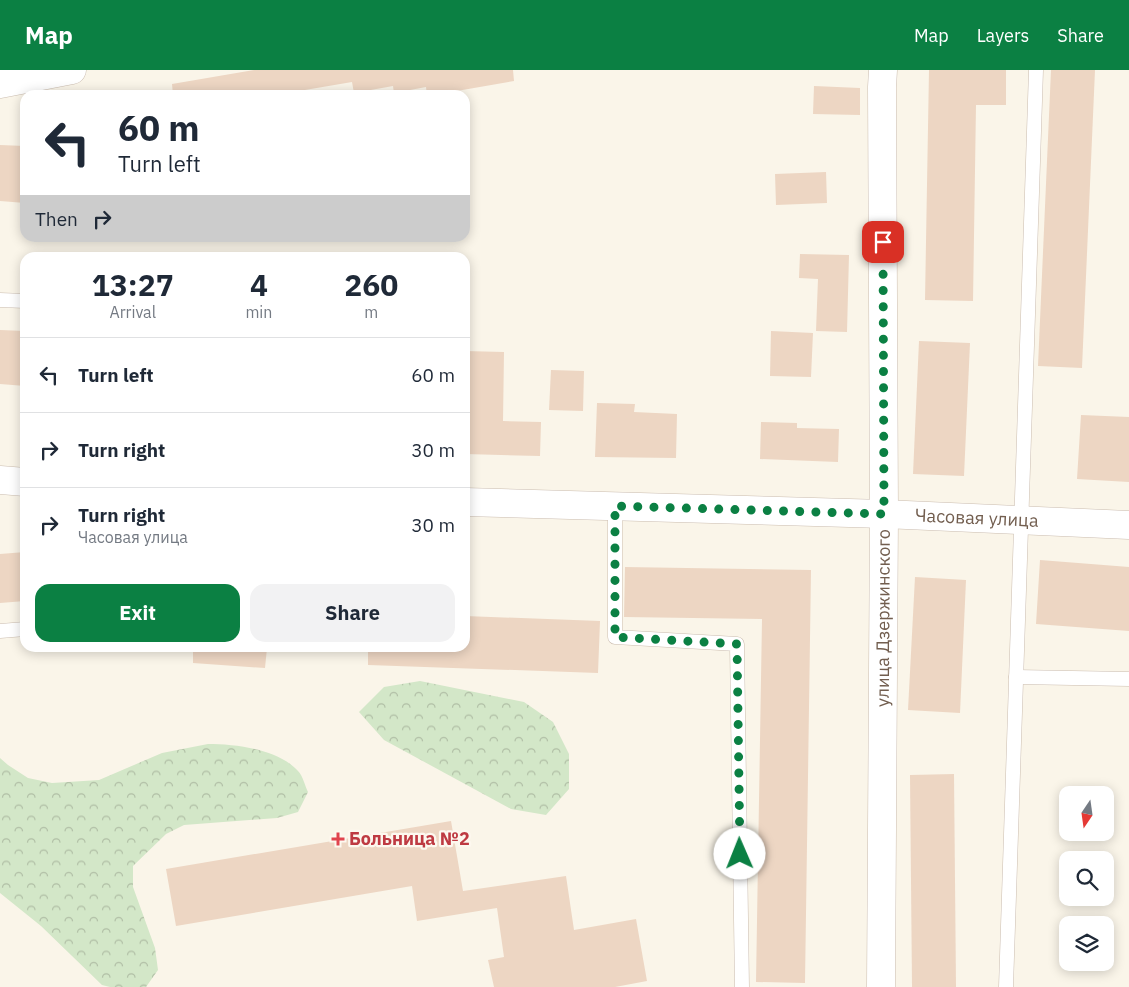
<!DOCTYPE html>
<meta charset="utf-8">
<style>
:root{--surface:#fff;--page:#f2f2f3;--text:#1f2937;--muted:#747a83;--line:#e0e1e3;--accent:#0b8043}
body{margin:0;font-family:"IBM Plex Sans",sans-serif;background:var(--page);color:var(--text);height:100vh;display:flex;flex-direction:column;font-size:19px;white-space:nowrap}
*{box-sizing:border-box;margin:0}
p{font-size:16px;color:var(--muted)}
.icon{flex:none;width:28px;height:28px;fill:none;stroke:currentColor;stroke-width:2;stroke-linecap:round;stroke-linejoin:round}
.map{position:relative;flex:1;overflow:hidden}
.drawer{position:absolute;left:20px;top:182px;width:450px;height:400px;display:flex;flex-direction:column;background:var(--surface);border-radius:15px;box-shadow:0 2px 12px #0003}
.drawer>*{flex:none}
.hud{position:absolute;left:20px;top:20px;width:450px;height:152px;border-radius:15px;box-shadow:0 2px 12px #0003;background:#fff;color:var(--text);overflow:hidden}
.needle{width:32px;rotate:193deg}
.fabs{position:absolute;left:1059px;top:716px;display:grid;gap:10px}
.fabs a{display:grid;place-items:center;width:55px;height:55px;border-radius:10px;background:var(--surface);box-shadow:0 2px 12px #0003;font-size:25px}
.pin{position:absolute;display:grid;place-items:center;width:42px;height:42px;color:#fff;margin:-21px;border-radius:10px;box-shadow:0 2px 8px #0006}
.me{position:absolute;width:55px;margin:-28px;rotate:359deg;stroke-linejoin:round;filter:drop-shadow(0 0 4px #0008)}
.turn{display:flex;align-items:center;gap:18px;height:105px;padding:0 15px;font-size:22px}
.turn .icon{width:65px;height:65px;stroke-width:2.5}
.turn b{display:block;font-size:35px;line-height:42px}
.then{display:flex;align-items:center;height:48px;padding:0 15px;background:#0003;gap:10px;font-size:19px}
.eta{display:flex;justify-content:space-evenly;align-items:center;height:85px;text-align:center}
.eta b{font-size:30px;font-weight:700;line-height:35px}
.cta{display:flex;gap:10px;margin-top:auto;padding:10px 15px}
.cta a{flex:1;height:58px;border-radius:15px;background:var(--accent);color:#fff;font-size:20px;font-weight:700;line-height:58px;text-align:center}
.cta a+a{background:var(--page);color:var(--text)}
ul{padding:0;list-style:none}
li{display:flex;align-items:center;gap:15px;height:75px;padding:0 15px;border-top:1px solid var(--line)}
li div{flex:1}
li b{display:block;font-size:19px}
li em{font-style:normal}
header{display:flex;align-items:center;gap:30px;box-sizing:border-box;height:70px;padding:0 25px;background:var(--accent);color:#fff}
header strong{font-size:24px}
nav{display:flex;gap:28px;margin-inline-start:auto;font-size:18px}
.map>svg:first-child{display:block}
</style>
<header>
<strong>Map</strong>
<nav><a>Map</a><a>Layers</a><a>Share</a></nav>
</header>
<div class="map">
<svg width="1129" height="917" viewBox="0 0 1129 917">
<defs>
<pattern id="forest-crowns" width="20" height="18" patternUnits="userSpaceOnUse" patternTransform="scale(1.25)"><rect width="20" height="18" fill="#d3e7c8"/><path d="M2 6a3 3 0 1 1 6 0M12 15a3 3 0 1 1 6 0" fill="none" stroke="#b0bea5"/></pattern>
</defs>
<rect width="100%" height="100%" fill="#faf5e9"/>
<g fill="url(#forest-crowns)">
<polygon points="420,611 524,632 553,652 569,684 569,719 546,745 511,739 384,670 359,642 384,617"/>
<path d="M208,674C236,674 278,679 298,701C303,706 305,716 308,722L298,742L277,748L184,755L166,764L133,796V817L155,878L158,900L146,917H110L102,915L41,856L0,823V688L8,695L28,708L52,713L99,710L162,683Z"/>
</g>
<g fill="#edd6c3">
<polygon points="254,0 513,0 514,11 451,22 451,25 427,25 426,17 394,23 393,16 354,23 352,12 299,21 300,25 173,25 172,14"/>
<polygon points="929,0 1006,0 1006,35 976,35 973,231 925,230"/>
<polygon points="1051,0 1095,0 1082,298 1038,296"/>
<polygon points="814,16 860,18 860,45 813,44"/>
<polygon points="0,75 25,76 25,133 0,131"/>
<polygon points="826,102 827,133 776,135 775,104"/>
<polygon points="800,184 849,185 847,262 816,261 818,209 799,208"/>
<polygon points="0,260 25,261 25,316 0,314"/>
<polygon points="771,261 813,263 811,307 770,306"/>
<polygon points="919,271 970,273 964,406 913,404"/>
<polygon points="465,281 504,282 503,351 541,352 540,386 465,384"/>
<polygon points="551,300 584,301 583,341 549,340"/>
<polygon points="597,333 635,334 634,342 677,344 676,388 595,387"/>
<polygon points="1081,345 1129,347 1129,412 1077,409"/>
<polygon points="761,352 797,353 797,358 839,359 838,392 760,389"/>
<polygon points="25,482 25,531 0,533 0,484"/>
<polygon points="1040,490 1129,497 1129,561 1036,554"/>
<polygon points="625,497 811,500 805,913 756,912 762,549 624,547"/>
<polygon points="915,507 966,510 960,643 908,640"/>
<polygon points="465,546 600,551 598,603 368,595 368,578 465,578"/>
<polygon points="193,578 267,578 265,598 193,593"/>
<polygon points="954,704 956,917 912,917 910,705"/>
<polygon points="451,751 463,821 566,806 574,860 636,849 647,911 615,917 494,917 488,890 504,887 497,838 417,851 412,816 176,856 166,799"/>
</g>
<g fill="none" stroke-linecap="round" stroke-linejoin="round">
<defs>
<g id="lane">
<polyline points="0,230 25,231"/>
<polyline points="615,436 615,567 737,574 742,917"/>
<polyline points="0,561 25,559"/>
<polyline points="1016,607 1129,609"/>
<polyline points="1006,917 1036,0"/>
</g>
<g id="street">
<polyline points="0,14 72,0"/>
<polyline points="0,410 25,412"/>
<path id="s1" d="M465,432L884,444L1129,455"/>
<path id="s2" d="M881,917L884,444L882,17L883,0"/>
</g>
</defs>
<use href="#lane" stroke="#cbbdb0" stroke-width="15"/>
<use href="#street" stroke="#cbbdb0" stroke-width="29"/>
<use href="#lane" stroke="#fff" stroke-width="14"/>
<use href="#street" stroke="#fff" stroke-width="28"/>
</g>
<g fill="none" stroke-linecap="round" stroke-linejoin="round">
<polyline stroke="#0b8043" stroke-width="9" stroke-dasharray="0 16.2" points="740,784 737,574 615,567 615,436 884,444 883,172"/>
</g>
<path fill="#e0444e" stroke="#fdf8ef" stroke-width="2" d="M335.5 761.5h5v5h5v5h-5v5h-5v-5h-5v-5h5z"/>
<g text-anchor="middle" stroke-width="4.5" stroke-linejoin="round" paint-order="stroke">
<g font-size="18" fill="#725e4f" stroke="#fdf8ef">
<text dy="6" stroke="none"><textPath href="#s1" startOffset="512">Часовая улица</textPath></text>
<text dy="6" stroke="none"><textPath href="#s2" startOffset="369">улица Дзержинского</textPath></text>
</g>
<g font-size="18" font-weight="bold" fill="#be3a42" stroke="#fdf8ef" text-anchor="start">
<text x="349" y="775">Больница №2</text>
</g>
</g>
</svg>
<div class="fabs">
<a><svg class="needle" viewBox="-14 -14 28 28"><path d="M0-13l5 13h-10z" fill="#e53935"/><path d="M0 13l5-13h-10z" fill="#747a83"/></svg></a>
<a><svg class="icon" aria-label="search" viewBox="0 0 24 24"><circle cx="10" cy="10" r="6"/><path d="M15 15l6 6"/></svg></a>
<a><svg class="icon" aria-label="layers" viewBox="0 0 24 24"><path d="M12 4l9 5-9 5-9-5zM3 14l9 5 9-5"/></svg></a>
</div>
<div class="pin" style="left:883px;top:172px;background:#d93025"><svg class="icon" aria-label="arrive" viewBox="0 0 24 24"><path d="M6 21V4h12l-3 4 3 4H6"/></svg></div>
<svg class="me" style="left:740px;top:784px" viewBox="-20 -20 40 40"><circle r="19" fill="#fff"/><path d="M0-13L10 11 0 6-10 11z" fill="#0b8043"/></svg>
<div class="hud">
<div class="turn"><svg class="icon" aria-label="left" viewBox="0 0 24 24"><path d="M17 20v-9H6M10 6l-5 5 5 5"/></svg><div><b>60 m</b>Turn left</div></div>
<div class="then">Then<svg class="icon" aria-label="right" viewBox="0 0 24 24"><path d="M7 20v-9h11M14 6l5 5-5 5"/></svg></div>
</div>
<section class="drawer">
<div class="eta">
<div><b>13:27</b><p>Arrival</p></div>
<div><b>4</b><p>min</p></div>
<div><b>260</b><p>m</p></div>
</div>
<ul>
<li><svg class="icon" aria-label="left" viewBox="0 0 24 24"><path d="M17 20v-9H6M10 6l-5 5 5 5"/></svg><div><b>Turn left</b></div><em>60 m</em></li>
<li><svg class="icon" aria-label="right" viewBox="0 0 24 24"><path d="M7 20v-9h11M14 6l5 5-5 5"/></svg><div><b>Turn right</b></div><em>30 m</em></li>
<li><svg class="icon" aria-label="right" viewBox="0 0 24 24"><path d="M7 20v-9h11M14 6l5 5-5 5"/></svg><div><b>Turn right</b><p>Часовая улица</p></div><em>30 m</em></li>
</ul>
<div class="cta"><a>Exit</a><a>Share</a></div>
</section>
</div>
